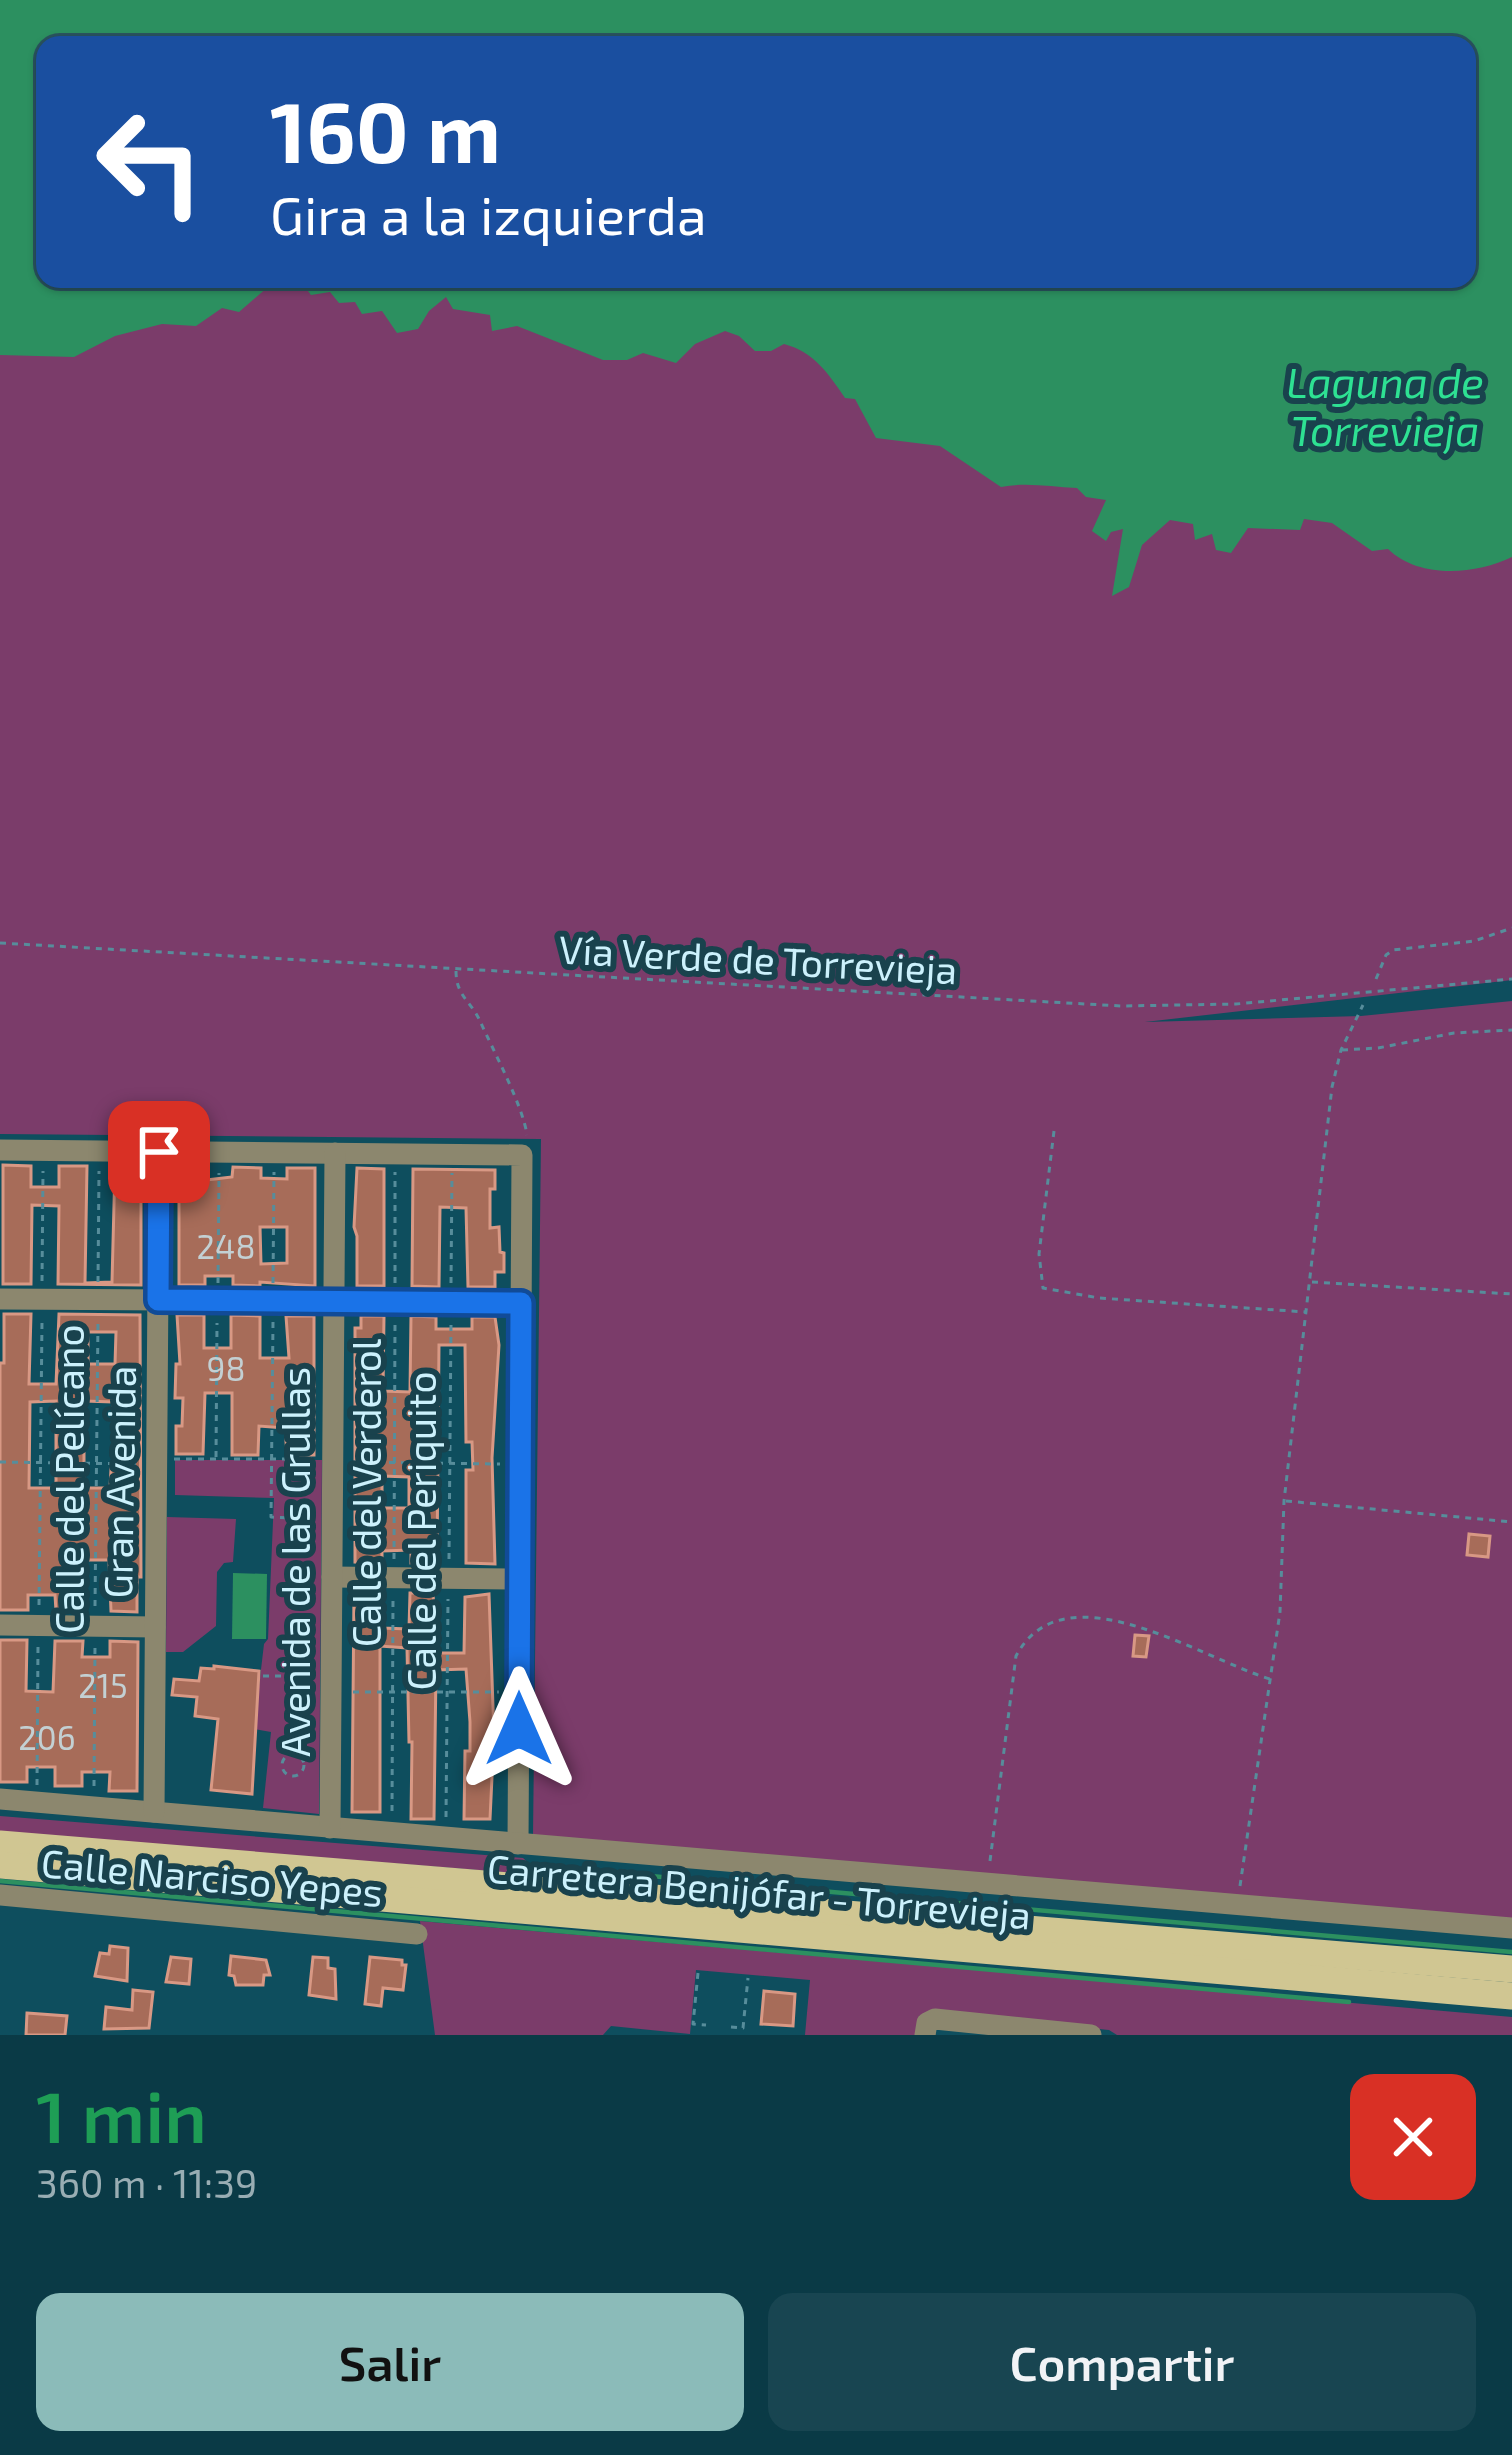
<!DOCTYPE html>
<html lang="es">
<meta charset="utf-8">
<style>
:root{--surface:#0a3a46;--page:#184551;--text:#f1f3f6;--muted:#99adb3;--line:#2a545f;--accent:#8bbbb9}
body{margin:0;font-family:"Exo 2",sans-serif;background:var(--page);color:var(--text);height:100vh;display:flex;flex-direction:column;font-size:45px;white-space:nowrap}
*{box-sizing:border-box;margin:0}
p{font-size:39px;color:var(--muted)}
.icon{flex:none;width:66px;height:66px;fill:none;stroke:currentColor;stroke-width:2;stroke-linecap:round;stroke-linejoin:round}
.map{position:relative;height:2035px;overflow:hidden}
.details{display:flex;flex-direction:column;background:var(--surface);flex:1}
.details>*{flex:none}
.banner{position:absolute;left:36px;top:36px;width:1440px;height:252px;border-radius:24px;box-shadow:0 3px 9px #0004,0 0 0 3px var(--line);background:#1a4fa0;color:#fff;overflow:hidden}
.pin{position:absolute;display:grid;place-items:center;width:102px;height:102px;color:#fff;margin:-51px;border-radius:24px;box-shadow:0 6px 18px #0006}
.me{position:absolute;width:132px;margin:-66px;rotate:0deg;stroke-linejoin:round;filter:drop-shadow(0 0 9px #0008)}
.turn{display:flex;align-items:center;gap:42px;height:252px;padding:0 36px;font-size:54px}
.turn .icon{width:156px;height:156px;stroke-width:2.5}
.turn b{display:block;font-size:84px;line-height:102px}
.round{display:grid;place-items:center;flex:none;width:126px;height:126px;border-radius:24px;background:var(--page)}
.overview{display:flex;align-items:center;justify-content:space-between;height:204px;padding:0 36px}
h1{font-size:72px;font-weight:600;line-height:90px;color:#1e9e55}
.cta{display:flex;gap:24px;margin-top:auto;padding:24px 36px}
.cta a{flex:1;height:138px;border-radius:24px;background:var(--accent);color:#111;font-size:48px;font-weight:600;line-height:138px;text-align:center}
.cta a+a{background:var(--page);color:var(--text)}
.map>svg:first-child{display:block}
</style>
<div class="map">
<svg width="1512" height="2035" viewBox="0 0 1512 2035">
<rect width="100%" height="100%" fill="#0e4e5e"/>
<g fill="#7b3c6a" fill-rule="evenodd">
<path d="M0,0H1512V980L1145,1022L1361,1016L1512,1001V1921L533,1836L541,1139L0,1134ZM45,45H1467V279H45Z"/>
<polygon points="175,1460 322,1460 319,1814 263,1808 271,1732 254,1729 264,1644 268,1639 274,1498 175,1495"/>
<polygon points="167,1517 236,1519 233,1562 224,1563 217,1572 216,1626 183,1652 166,1652"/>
<polygon points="0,1816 523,1858 534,1868 528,1874 0,1833"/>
<polygon points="420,1921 1512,2017 1512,2035 1117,2035 1109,2030 928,2012 919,2016 916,2035 805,2035 810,1980 696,1970 690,2034 611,2026 603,2035 435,2035"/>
</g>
<g fill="#2c9060" fill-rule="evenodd">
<path d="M0,0H1512V557C1475,575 1419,579 1388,549L1372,551L1332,523L1304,519L1300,530L1248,528L1231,553L1216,550L1212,534L1195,540L1193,524L1170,520L1142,545L1129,587L1112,596L1123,529L1111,532L1106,541L1092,531L1106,500L1086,497L1077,488C1051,487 1026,482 1001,487L940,446L876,438L855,399L845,398C828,373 814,352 784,344L771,351H755L739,336L725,331L695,344L676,363L643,353L627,360H603L517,326L492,331L490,315L453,309L446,297L429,311L418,329L397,333L382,311L362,314L355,302L339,303L330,292L311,295L302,283L268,287L239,312L222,308L196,326L162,324L115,336L74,357L0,355ZM45,45H1467V279H45Z"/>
<polygon points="233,1573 267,1574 266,1639 232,1639"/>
</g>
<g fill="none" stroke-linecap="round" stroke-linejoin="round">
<g stroke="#2c9060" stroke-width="4.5">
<polyline points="537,1866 1512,1952"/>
<polyline points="0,1881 1349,2002"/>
</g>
</g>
<g fill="#a76c59" stroke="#d89884" stroke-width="3" fill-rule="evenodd">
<polygon points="3,1165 31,1166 31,1187 59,1187 59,1166 87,1166 85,1283 112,1282 115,1166 141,1166 141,1285 58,1284 59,1206 32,1205 31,1284 3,1284"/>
<path d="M179,1167H206V1180L232,1177L233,1167L261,1168V1178L287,1179V1168H315V1286L260,1282V1286L233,1285V1276H205V1285H179ZM260,1227H287V1263L261,1264Z"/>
<polygon points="357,1168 384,1169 384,1286 357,1286 357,1236 354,1227"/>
<polygon points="413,1169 495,1170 495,1189 490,1189 490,1228 499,1227 500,1252 504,1253 504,1272 495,1272 495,1287 468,1287 466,1208 440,1207 439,1287 412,1286"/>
<path d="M4,1314H31L29,1384H56L59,1314L140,1315L141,1577H137V1612L111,1611L109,1560H84L83,1611H56L55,1595H28V1610H0V1363H4ZM88,1332H116L115,1364H88ZM56,1401V1488H29L30,1402ZM84,1401L113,1402L114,1469H111L110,1488H84Z"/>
<polygon points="177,1315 204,1315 204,1348 231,1348 231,1315 260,1316 260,1358 289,1358 286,1316 314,1316 314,1455 287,1455 285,1428 259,1426 258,1455 232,1455 232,1393 205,1393 203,1454 176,1454 176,1426 182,1426 183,1398 175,1398 176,1364 180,1364"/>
<path d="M361,1316H384L383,1391L410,1392L411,1316L436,1317V1329H472V1317H495L499,1345L492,1458L495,1564L466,1563V1470H473L472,1442H466L465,1345H439L437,1563H411V1550L382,1551V1563L355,1562V1328H361ZM382,1476L409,1477V1508H382Z"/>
<polygon points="1469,1534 1490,1536 1488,1557 1467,1555"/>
<polygon points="354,1592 379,1592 382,1628 409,1629 410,1593 433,1593 436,1653 464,1653 465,1597 489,1594 494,1735 490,1819 464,1819 465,1751 470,1751 470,1722 466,1669 436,1670 434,1819 411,1819 412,1742 409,1742 407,1648 380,1646 380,1812 352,1812"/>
<polygon points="1135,1635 1149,1636 1146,1657 1133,1656"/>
<polygon points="0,1640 27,1640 26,1691 53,1692 55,1641 83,1641 82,1657 110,1657 110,1641 138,1642 137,1791 109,1791 110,1772 82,1772 82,1786 55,1786 55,1767 27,1767 27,1782 0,1782"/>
<polygon points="214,1666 259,1671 252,1794 211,1790 218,1719 195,1716 197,1697 172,1695 174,1679 199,1681 201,1668 214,1669"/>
<polygon points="110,1946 128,1948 127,1981 95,1976 100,1953 109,1954"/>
<polygon points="231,1956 266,1960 270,1975 264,1975 263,1985 236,1985 234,1976 229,1975"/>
<polygon points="171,1957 191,1959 189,1984 166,1982"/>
<polygon points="313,1957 328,1958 328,1968 335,1969 336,1999 309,1995"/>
<polygon points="370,1957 402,1960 402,1965 406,1965 403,1990 383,1988 381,2006 365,2004"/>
<polygon points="133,1990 153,1992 149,2028 104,2029 106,2007 132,2010"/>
<polygon points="764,1991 795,1994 793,2026 761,2024"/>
<polygon points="27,2013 67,2016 65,2035 26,2035"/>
</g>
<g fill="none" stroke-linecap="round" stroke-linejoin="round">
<g stroke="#578d9b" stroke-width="3" stroke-dasharray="6 6" stroke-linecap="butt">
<polyline points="0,943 1121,1006 1236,1004 1512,979"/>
<path d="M456,971C456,996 471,1001 480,1021C493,1050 523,1106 527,1135"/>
<polyline points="1376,979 1386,955 1393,950 1474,941 1512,928"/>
<polyline points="1342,1050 1378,1048 1454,1033 1512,1030"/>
<polyline points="1054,1131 1039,1254 1043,1288 1099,1298 1306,1312"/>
<polyline points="42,1281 43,1171"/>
<polyline points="98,1282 99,1171"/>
<polyline points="1312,1282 1512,1294"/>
<polyline points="218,1283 219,1173"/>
<polyline points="273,1283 274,1172"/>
<polyline points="395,1283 395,1172"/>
<polyline points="451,1283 452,1173"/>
<polyline points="273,1322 271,1517 313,1519"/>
<polyline points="216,1457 217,1323"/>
<polyline points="174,1459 314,1459"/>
<polyline points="0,1462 136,1464"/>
<polyline points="353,1462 500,1464"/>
<polyline points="1286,1501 1512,1522"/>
<polyline points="394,1559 395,1322"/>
<polyline points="449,1559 451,1323"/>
<polyline points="39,1605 42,1321"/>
<polyline points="95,1606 98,1321"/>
<polyline points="263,1676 309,1676"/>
<polyline points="353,1692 499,1692"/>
<circle cx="293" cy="1765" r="11"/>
<polyline points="37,1785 38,1645"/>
<polyline points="94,1786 95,1645"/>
<polyline points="392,1811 393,1598"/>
<polyline points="446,1817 448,1599"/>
<path d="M990,1861L1016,1656C1064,1566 1200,1658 1270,1679"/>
<polyline points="1240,1886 1280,1612 1284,1501 1332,1087 1341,1050 1363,1005"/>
<polyline points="698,1973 693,2024 706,2025"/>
<polyline points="731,2027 743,2028 748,1978"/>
</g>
<g stroke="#8c876e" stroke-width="21">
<polyline points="0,1150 522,1155 518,1844"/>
<polyline points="0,1299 522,1302"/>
<polyline points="332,1577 520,1579"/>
<polyline points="0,1625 155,1627"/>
<polyline points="0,1799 1512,1928"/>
<polyline points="154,1812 159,1152"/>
<polyline points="330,1828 335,1153"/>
<polyline points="0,1895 417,1934"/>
<polyline points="925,2035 927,2023 935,2019 1091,2035"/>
</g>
<g stroke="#d0c692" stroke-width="27">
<polyline points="0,1844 1512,1969"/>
<polyline points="0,1865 1512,1996"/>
</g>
</g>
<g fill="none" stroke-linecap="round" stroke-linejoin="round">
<defs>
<polyline id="route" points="159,1152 158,1300 521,1303 519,1729"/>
</defs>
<use href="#route" stroke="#114b97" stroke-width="30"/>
<use href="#route" stroke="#1a73e8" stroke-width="21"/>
</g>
<g text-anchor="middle" stroke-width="12" stroke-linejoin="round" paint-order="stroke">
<g font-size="33" fill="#c3d0d3">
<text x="226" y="1259">248</text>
<text x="226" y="1381">98</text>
<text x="103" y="1698">215</text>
<text x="47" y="1750">206</text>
</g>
<g font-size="39" fill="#ccf1fc" stroke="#19424d">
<text transform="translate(758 960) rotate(3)" y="14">Vía Verde de Torrevieja</text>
<text transform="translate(70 1479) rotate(-90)" y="14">Calle del Pelícano</text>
<text transform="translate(120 1482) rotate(-89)" y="14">Gran Avenida</text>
<text transform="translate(367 1493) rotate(-90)" y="14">Calle del Verderol</text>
<text transform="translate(422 1531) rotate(-90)" y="14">Calle del Periquito</text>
<text transform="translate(296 1562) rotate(-90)" y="14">Avenida de las Grullas</text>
<text transform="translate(212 1878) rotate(5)" y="14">Calle Narciso Yepes</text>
<text transform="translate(759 1892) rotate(5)" y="14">Carretera Benijófar - Torrevieja</text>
</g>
<g font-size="42" font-style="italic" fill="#2ee193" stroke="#19424d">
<text x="1385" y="398">Laguna de<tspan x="1385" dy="48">Torrevieja</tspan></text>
</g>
</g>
</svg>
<div class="pin" style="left:159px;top:1152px;background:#d93025"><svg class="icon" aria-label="arrive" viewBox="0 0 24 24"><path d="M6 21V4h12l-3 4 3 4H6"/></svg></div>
<svg class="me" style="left:519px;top:1729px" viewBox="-20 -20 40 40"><path d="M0-17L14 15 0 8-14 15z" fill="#1a73e8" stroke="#fff" stroke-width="4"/></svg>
<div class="banner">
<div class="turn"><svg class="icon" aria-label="left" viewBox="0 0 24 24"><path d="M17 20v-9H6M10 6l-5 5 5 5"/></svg><div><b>160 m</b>Gira a la izquierda</div></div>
</div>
</div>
<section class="details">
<div class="overview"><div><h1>1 min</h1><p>360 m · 11:39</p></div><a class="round" style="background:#d93025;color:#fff"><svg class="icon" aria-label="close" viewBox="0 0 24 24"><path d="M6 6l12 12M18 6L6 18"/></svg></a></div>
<div class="cta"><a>Salir</a><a>Compartir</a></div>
</section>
